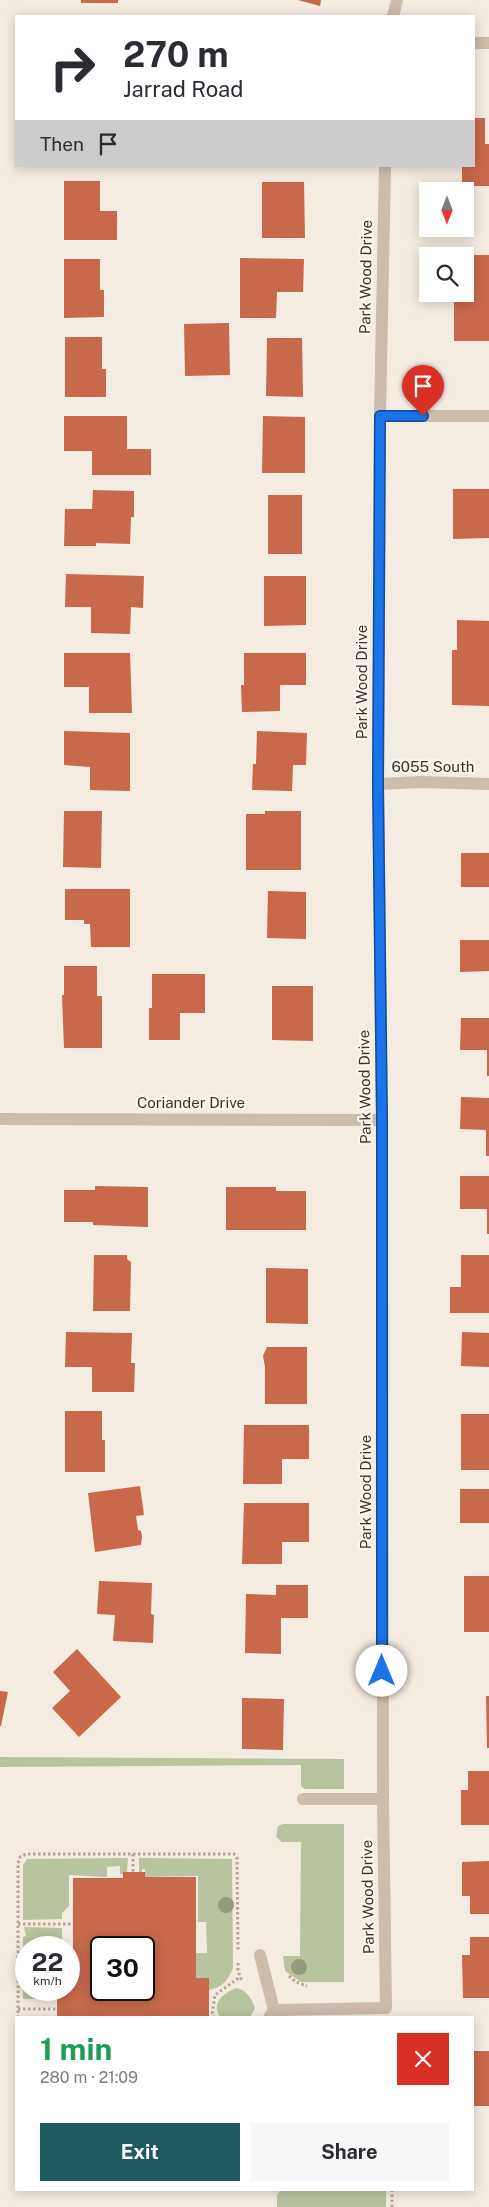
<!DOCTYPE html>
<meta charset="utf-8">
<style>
:root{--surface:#fff;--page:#f7f7f7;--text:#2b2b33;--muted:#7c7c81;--accent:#1f5a5e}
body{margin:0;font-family:"Public Sans",sans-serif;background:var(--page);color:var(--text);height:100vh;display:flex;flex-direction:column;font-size:19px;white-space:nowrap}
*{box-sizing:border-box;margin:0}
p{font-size:16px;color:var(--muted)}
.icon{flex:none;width:28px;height:28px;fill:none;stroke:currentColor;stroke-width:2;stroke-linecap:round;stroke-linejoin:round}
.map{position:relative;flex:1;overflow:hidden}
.panel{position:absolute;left:15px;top:2016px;width:459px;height:175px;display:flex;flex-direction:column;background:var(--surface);border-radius:0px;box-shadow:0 2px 12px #0003}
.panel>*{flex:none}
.top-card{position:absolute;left:15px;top:15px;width:460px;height:152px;border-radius:0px;box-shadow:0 2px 12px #0003;background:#fff;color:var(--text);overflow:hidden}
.needle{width:32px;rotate:180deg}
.buttons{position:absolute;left:419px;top:182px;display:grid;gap:10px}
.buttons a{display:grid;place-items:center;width:55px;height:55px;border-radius:0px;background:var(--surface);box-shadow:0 2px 12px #0003;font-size:25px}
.speed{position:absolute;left:15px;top:1936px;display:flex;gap:10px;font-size:25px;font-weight:700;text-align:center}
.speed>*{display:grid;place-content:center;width:65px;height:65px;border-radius:50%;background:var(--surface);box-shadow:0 2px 12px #0003;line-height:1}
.speed small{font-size:12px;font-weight:400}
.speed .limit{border:2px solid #111;border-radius:8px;background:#fff;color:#111}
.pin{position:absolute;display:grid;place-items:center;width:42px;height:42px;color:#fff;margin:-51px -21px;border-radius:50% 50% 50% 0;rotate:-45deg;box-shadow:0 0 5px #0007}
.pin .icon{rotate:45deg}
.me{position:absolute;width:55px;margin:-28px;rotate:0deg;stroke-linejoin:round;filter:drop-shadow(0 0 4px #0008)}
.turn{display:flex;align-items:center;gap:18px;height:105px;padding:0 25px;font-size:22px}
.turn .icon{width:65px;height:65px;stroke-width:2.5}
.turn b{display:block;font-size:35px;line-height:42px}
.then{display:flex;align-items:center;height:48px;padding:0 25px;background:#0003;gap:10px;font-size:19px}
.round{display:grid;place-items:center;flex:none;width:52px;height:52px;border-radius:0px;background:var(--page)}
.headline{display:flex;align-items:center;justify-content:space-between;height:85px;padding:0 25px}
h1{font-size:30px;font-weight:700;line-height:38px;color:#1e9e55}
.primary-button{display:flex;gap:10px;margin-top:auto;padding:10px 25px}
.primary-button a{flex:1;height:58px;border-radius:0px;background:var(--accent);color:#fff;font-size:20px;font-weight:700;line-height:58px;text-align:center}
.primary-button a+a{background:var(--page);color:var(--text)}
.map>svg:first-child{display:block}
</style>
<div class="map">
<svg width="489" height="2207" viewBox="0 0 489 2207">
<rect width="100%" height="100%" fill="#f4ebe1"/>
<g fill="#b8c4a0">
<polygon points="0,1757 344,1759 344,1789 305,1789 301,1786 301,1765 0,1767"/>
<polygon points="283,1824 344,1824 344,1982 301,1982 285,1971 283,1956 300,1956 301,1842 282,1842 276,1837 278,1826"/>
<polygon points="128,1858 127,1872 123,1875 120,1874 120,1866 107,1867 107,1877 69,1875 69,1906 62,1913 62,1919 23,1920 23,1865 27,1859"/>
<path d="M139,1858L232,1859L233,1968C228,1981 222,1987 209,1990L196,1978V1953H207L206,1922H198V1876L145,1877V1869H142V1872H139Z"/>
<polygon points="24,1927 62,1928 62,1947 26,1948 26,1990 57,1990 52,1990 52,1999 23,1999 23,1937 26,1936"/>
<path d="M236,1988C247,1990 252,1999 255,2008L250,2017H220C211,2002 223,1994 236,1988Z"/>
<polygon points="386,2190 386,2207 277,2207 277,2195 280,2191"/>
</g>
<g fill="#c8694b" fill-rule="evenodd">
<rect x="81" y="0" width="37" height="3"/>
<polygon points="298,0 321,0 320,6"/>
<polygon points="474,118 485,118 485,144 489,144 489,186 462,186 462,166 474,166"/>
<polygon points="64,181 100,181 100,211 117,211 117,240 64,240"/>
<polygon points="262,182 304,182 305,238 262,238"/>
<polygon points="465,255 489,255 489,341 454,341 454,294 465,294"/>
<polygon points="240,258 304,259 303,292 277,292 276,318 240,318"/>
<polygon points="64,259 100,259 100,290 104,290 104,317 64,318"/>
<polygon points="229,323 230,375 185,376 184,324"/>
<polygon points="65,337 102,337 102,369 106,369 106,397 65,397"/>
<polygon points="267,338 302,338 303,397 266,396"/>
<polygon points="64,416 127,416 127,449 151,449 151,475 92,475 92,451 64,451"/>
<polygon points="263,416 305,417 305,473 262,473"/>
<polygon points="453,489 489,489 489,538 453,539"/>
<polygon points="93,490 134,491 134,517 131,517 130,544 96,543 96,546 64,546 65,509 92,509"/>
<rect x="268" y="495" width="34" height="59"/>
<polygon points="66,574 144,576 143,608 131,607 130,634 91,633 91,607 65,607"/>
<polygon points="264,576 306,576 306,625 264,626"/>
<polygon points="457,620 489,621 489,706 452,705 452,650 457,650"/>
<polygon points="64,653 130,653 132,713 89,713 89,687 64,687"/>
<polygon points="244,653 306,653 306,685 280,685 280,711 242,712 241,685 244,685"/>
<polygon points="64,731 130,733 130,791 90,790 90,767 64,765"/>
<polygon points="257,731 307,733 306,765 293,765 292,791 252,790 253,764 256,764"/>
<polygon points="64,811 102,811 101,868 63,867"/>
<polygon points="265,811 301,811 301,870 246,870 246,814 265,814"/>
<rect x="461" y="853" width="28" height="34"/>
<polygon points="65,889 130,889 130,947 91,947 90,924 84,924 84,920 65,920"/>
<polygon points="268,891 306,892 306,939 267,938"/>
<polygon points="460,940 489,940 489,971 460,972"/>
<polygon points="64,966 97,966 97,996 102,996 102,1048 64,1048 62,995 64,995"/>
<polygon points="152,974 205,974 205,1013 180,1013 180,1040 149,1040 149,1008 152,1008"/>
<polygon points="272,986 313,986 313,1041 272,1040"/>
<polygon points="461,1018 489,1018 489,1076 487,1076 487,1050 460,1050"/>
<polygon points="461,1097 489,1098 489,1156 486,1156 486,1130 460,1129"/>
<polygon points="460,1176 489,1176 489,1234 487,1234 487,1209 460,1209"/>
<polygon points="95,1186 148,1187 148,1227 93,1225 93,1222 64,1222 64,1190 95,1190"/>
<polygon points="226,1187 276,1187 276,1191 306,1191 306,1230 226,1230"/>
<polygon points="94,1255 127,1255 127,1259 131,1262 130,1311 93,1311"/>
<polygon points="461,1255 489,1255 489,1313 450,1313 450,1287 461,1287"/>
<polygon points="266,1268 308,1269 308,1324 266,1323"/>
<polygon points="66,1332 132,1333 131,1363 135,1363 134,1392 92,1392 92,1367 65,1367"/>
<polygon points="462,1332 489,1333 489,1367 461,1366"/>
<polygon points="267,1347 307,1347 307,1404 265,1404 265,1367 263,1356"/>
<polygon points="65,1411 102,1411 102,1440 105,1440 105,1472 65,1472"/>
<rect x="461" y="1414" width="28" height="56"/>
<polygon points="244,1425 309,1425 309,1459 282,1459 282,1484 243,1484"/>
<polygon points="140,1486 144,1515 136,1516 138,1530 141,1531 142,1537 141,1545 95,1552 88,1493"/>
<rect x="460" y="1489" width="29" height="34"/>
<polygon points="244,1503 309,1503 309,1542 282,1542 282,1564 242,1564"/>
<rect x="464" y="1576" width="25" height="56"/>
<polygon points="99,1581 152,1583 151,1614 154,1615 153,1643 113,1641 115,1615 97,1614"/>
<polygon points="276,1585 308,1585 308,1618 281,1618 281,1654 245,1653 246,1594 276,1595"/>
<polygon points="77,1649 121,1697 79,1737 52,1708 70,1691 53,1672"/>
<polygon points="0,1691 8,1692 1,1726 0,1726"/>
<polygon points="486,1696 489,1696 489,1748 487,1748"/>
<polygon points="242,1698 284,1699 283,1750 242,1749"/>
<polygon points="468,1771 489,1771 489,1825 461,1825 461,1790 468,1790"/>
<polygon points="489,1861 489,1914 470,1914 470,1896 462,1896 462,1862"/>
<path d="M123,1872H145V1877H196V1978H209V2018H57V1990H69V1979H73V1878H123ZM101,1948H144V1990H101Z"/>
<polygon points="470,1937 489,1937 489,1998 463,1998 462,1955 470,1955"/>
<polygon points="472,2051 489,2051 489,2106 473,2106"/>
</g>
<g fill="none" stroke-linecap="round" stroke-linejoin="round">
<g stroke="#b9a596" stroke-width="3" stroke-dasharray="2.5 2.5" stroke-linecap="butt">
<polyline points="133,1854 133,1872"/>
<polyline points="18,1924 72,1924"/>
<polyline points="238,1963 238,1971 242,1981"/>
<polyline points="289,1976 296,1982 307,1986"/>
<polyline points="18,2009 57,2009"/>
<polyline points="18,2018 18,1864 20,1857 26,1854 234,1854 237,1858 238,1950"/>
<polyline points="214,2018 212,2015 215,1995 240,1977"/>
<polyline points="392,2207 392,2190"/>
</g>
<g stroke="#cdbbac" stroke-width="12">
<polyline points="393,16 397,0"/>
<polyline points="474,43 489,43"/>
<polyline points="380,416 489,416"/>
<polyline points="378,784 422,782 489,784"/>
<polyline points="0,1119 382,1120"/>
<polyline points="303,1799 383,1799"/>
<polyline points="260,1955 274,2010"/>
<polyline points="269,2018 274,2010 386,2008 383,1799 382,1120 378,784 380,416 385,166"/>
</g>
</g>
<g fill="#969b7f">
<circle cx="226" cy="1905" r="8"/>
<circle cx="299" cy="1967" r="8"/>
</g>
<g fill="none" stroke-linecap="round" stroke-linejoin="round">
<defs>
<polyline id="route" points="382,1671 382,1120 378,784 380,416 423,416"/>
</defs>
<use href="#route" stroke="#114b97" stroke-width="12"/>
<use href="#route" stroke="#1a73e8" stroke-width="9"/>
</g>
<g text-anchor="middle" stroke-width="4.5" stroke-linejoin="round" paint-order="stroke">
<g font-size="15" fill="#3b302b" stroke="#fbf5ee">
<text transform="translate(366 277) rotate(-89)" y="5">Park Wood Drive</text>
<text transform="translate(362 682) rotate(-90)" y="5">Park Wood Drive</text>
<text x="433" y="772">6055 South</text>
<text transform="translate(365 1087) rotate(-91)" y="5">Park Wood Drive</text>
<text x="191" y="1108">Coriander Drive</text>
<text transform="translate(366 1492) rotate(-90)" y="5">Park Wood Drive</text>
<text transform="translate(368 1897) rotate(-91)" y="5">Park Wood Drive</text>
</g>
</g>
</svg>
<div class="buttons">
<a><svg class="needle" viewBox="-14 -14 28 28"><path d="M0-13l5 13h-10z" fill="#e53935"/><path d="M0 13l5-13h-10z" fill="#7c7c81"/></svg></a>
<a><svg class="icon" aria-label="search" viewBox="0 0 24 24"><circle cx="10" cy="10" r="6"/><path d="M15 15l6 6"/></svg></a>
</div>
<div class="speed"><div>22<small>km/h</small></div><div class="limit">30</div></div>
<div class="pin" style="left:423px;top:416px;background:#d93025"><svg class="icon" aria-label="arrive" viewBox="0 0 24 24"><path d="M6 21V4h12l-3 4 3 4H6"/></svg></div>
<svg class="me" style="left:382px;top:1671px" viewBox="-20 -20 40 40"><circle r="19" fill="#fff"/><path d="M0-13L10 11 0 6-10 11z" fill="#1a73e8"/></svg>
<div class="top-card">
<div class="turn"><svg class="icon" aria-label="right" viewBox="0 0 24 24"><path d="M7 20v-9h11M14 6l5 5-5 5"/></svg><div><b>270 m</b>Jarrad Road</div></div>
<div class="then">Then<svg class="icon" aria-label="arrive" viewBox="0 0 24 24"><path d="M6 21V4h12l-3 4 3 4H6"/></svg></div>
</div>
<section class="panel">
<div class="headline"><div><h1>1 min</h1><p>280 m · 21:09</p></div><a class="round" style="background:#d93025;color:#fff"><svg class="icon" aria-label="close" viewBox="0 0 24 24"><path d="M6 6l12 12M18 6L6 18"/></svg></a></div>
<div class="primary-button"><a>Exit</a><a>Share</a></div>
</section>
</div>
